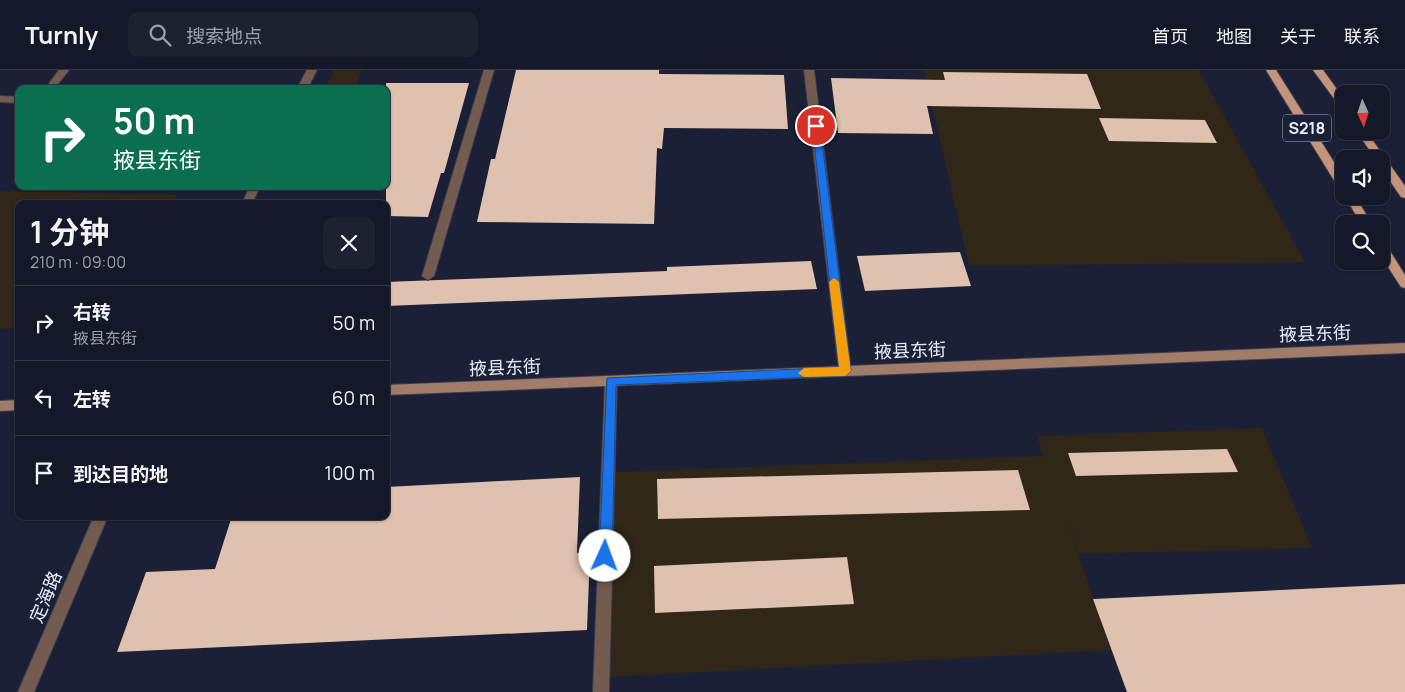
<!DOCTYPE html>
<html lang="zh">
<meta charset="utf-8">
<style>
:root{--surface:#141828;--page:#1d2130;--text:#f1f3f6;--muted:#9da0a8;--line:#333745}
body{margin:0;font-family:Manrope,"Noto Sans SC",sans-serif;background:var(--page);color:var(--text);height:100vh;display:flex;flex-direction:column;font-size:19px;white-space:nowrap}
*{box-sizing:border-box;margin:0}
p{font-size:16px;color:var(--muted)}
.icon{flex:none;width:28px;height:28px;fill:none;stroke:currentColor;stroke-width:2;stroke-linecap:round;stroke-linejoin:round}
.map{position:relative;flex:1;overflow:hidden}
.drawer{position:absolute;left:15px;top:130px;width:375px;height:320px;display:flex;flex-direction:column;background:var(--surface);border-radius:10px;box-shadow:0 1px 4px #0004,0 0 0 1px var(--line)}
.drawer>*{flex:none}
.top-card{position:absolute;left:15px;top:15px;width:375px;height:105px;border-radius:10px;box-shadow:0 1px 4px #0004,0 0 0 1px var(--line);background:#0b6e4f;color:#fff;overflow:hidden}
.needle{width:32px;rotate:177deg}
.buttons{position:absolute;left:1335px;top:15px;display:grid;gap:10px}
.buttons a{display:grid;place-items:center;width:55px;height:55px;border-radius:10px;background:var(--surface);box-shadow:0 1px 4px #0004,0 0 0 1px var(--line);font-size:25px}
.pin{position:absolute;display:grid;place-items:center;width:42px;height:42px;color:#fff;margin:-21px;border:2px solid #fff;border-radius:50%;box-shadow:0 1px 5px #0007}
.me{position:absolute;width:55px;margin:-28px;rotate:2deg;stroke-linejoin:round;filter:drop-shadow(0 0 4px #0008)}
.turn{display:flex;align-items:center;gap:18px;height:105px;padding:0 15px;font-size:22px}
.turn .icon{width:65px;height:65px;stroke-width:2.5}
.turn b{display:block;font-size:35px;line-height:42px}
.round{display:grid;place-items:center;flex:none;width:52px;height:52px;border-radius:10px;background:var(--page)}
.overview{display:flex;align-items:center;justify-content:space-between;height:85px;padding:0 15px}
h1{font-size:30px;font-weight:700;line-height:38px}
ul{padding:0;list-style:none}
li{display:flex;align-items:center;gap:15px;height:75px;padding:0 15px;border-top:1px solid var(--line)}
li div{flex:1}
li b{display:block;font-size:19px}
li em{font-style:normal}
header{display:flex;align-items:center;gap:30px;box-sizing:border-box;height:70px;padding:0 25px;background:var(--surface);border-bottom:1px solid var(--line)}
header strong{font-size:24px}
nav{display:flex;gap:28px;margin-inline-start:auto;font-size:18px}
.search{width:350px;height:45px;background:var(--page);display:flex;align-items:center;gap:12px;box-sizing:border-box;padding:0 18px;border-radius:10px;color:var(--muted);font-size:19px}
.map>svg:first-child{display:block}
</style>
<header>
<strong>Turnly</strong>
<div class="search"><svg class="icon" aria-label="search" viewBox="0 0 24 24"><circle cx="10" cy="10" r="6"/><path d="M15 15l6 6"/></svg>搜索地点</div>
<nav><a>首页</a><a>地图</a><a>关于</a><a>联系</a></nav>
</header>
<div class="map">
<svg width="1405" height="622" viewBox="0 0 1405 622">
<rect width="100%" height="100%" fill="#1b2036"/>
<g fill="#312718">
<polygon points="334,0 362,0 354,19 325,19"/>
<polygon points="924,0 1199,0 1305,192 969,196"/>
<polygon points="0,121 177,125 172,134 19,134 19,258 0,259"/>
<polygon points="1262,358 1312,478 1079,484 1068,453 1111,580 610,607 614,402 1043,386 1037,366"/>
</g>
<g fill="#dec1ae">
<polygon points="516,0 659,0 659,4 784,5 788,59 664,58 662,79 657,78 654,154 477,152 491,89 495,89"/>
<polygon points="943,2 1087,4 1101,39 927,36 933,64 838,63 831,8 945,10"/>
<polygon points="386,13 469,13 444,103 441,103 428,147 386,146"/>
<polygon points="1099,48 1205,50 1217,73 1109,71"/>
<polygon points="960,182 971,216 865,221 857,186"/>
<polygon points="811,191 817,219 386,236 386,212 667,201 667,197"/>
<polygon points="1227,379 1238,402 1076,406 1068,383"/>
<polygon points="1018,400 1030,440 658,449 657,409"/>
<polygon points="580,407 577,483 590,482 587,560 117,582 146,502 215,499 232,446 386,446 386,417"/>
<polygon points="847,487 854,534 655,543 654,496"/>
<polygon points="1405,514 1405,622 1127,622 1093,529"/>
</g>
<g fill="none" stroke-linecap="round" stroke-linejoin="round">
<defs>
<g id="minor">
<polygon points="59,0 69,0 54,19 45,19"/>
<polygon points="484,0 494,0 434,206 428,210 422,206"/>
<polygon points="804,0 814,0 851,301 849,305 841,305 839,301"/>
<polygon points="0,26 19,27 19,33 0,32"/>
<polygon points="611,306 615,307 617,311 609,622 593,622 605,311 607,307"/>
</g>
<g id="tertiary">
<polygon points="307,0 317,0 307,19 297,19"/>
<polygon points="250,116 260,116 252,134 242,134"/>
<polygon points="94,446 108,446 34,622 18,622"/>
</g>
<g id="secondary">
<polygon points="1405,273 1405,283 386,325 386,315"/>
<polygon points="19,330 19,340 0,341 0,331"/>
</g>
<g id="primary">
<polygon points="1266,0 1276,0 1344,108 1344,121 1340,120"/>
<polygon points="1313,0 1323,0 1344,29 1344,39 1341,38"/>
<polygon points="1356,61 1366,61 1405,116 1405,128 1401,127 1381,98 1381,89 1376,89"/>
<polygon points="1345,126 1355,126 1372,154 1361,154"/>
<polygon points="1381,172 1385,173 1405,205 1405,218 1401,217 1381,186"/>
</g>
</defs>
<use href="#minor" stroke="#383d52" stroke-width="2"/>
<use href="#tertiary" stroke="#383d52" stroke-width="2"/>
<use href="#secondary" stroke="#383d52" stroke-width="2"/>
<use href="#primary" stroke="#383d52" stroke-width="2"/>
<use href="#minor" fill="#735c4f" fill-rule="evenodd"/>
<use href="#tertiary" fill="#735c4f" fill-rule="evenodd"/>
<use href="#secondary" fill="#a17c68" fill-rule="evenodd"/>
<use href="#primary" fill="#c5957b" fill-rule="evenodd"/>
</g>
<polygon fill="#1a73e8" stroke="#114b97" points="812,54 820,56 851,301 845,306 616,315 612,486 610,490 605,492 601,490 599,486 607,308 839,297"/>
<polygon fill="#f59e0b" points="834,208 839,212 851,301 845,306 804,307 798,303 804,298 839,297 829,212"/>
<g text-anchor="middle" stroke-width="5" stroke-linejoin="round" paint-order="stroke">
<rect fill="#1b2036" stroke="#aaafc0" stroke-width="1" x="1283" y="44.5" width="48" height="27" rx="4"/>
<g font-size="16" font-weight="bold" fill="#e8ecfb">
<text x="1307" y="64">S218</text>
</g>
<g font-size="18" fill="#e8ecfb" stroke="#1b2036">
<text transform="translate(1315 264) rotate(-2)" y="6">掖县东街</text>
<text transform="translate(910 281) rotate(-2)" y="6">掖县东街</text>
<text transform="translate(505 298) rotate(-2)" y="6">掖县东街</text>
<text transform="translate(46 527) rotate(-67)" y="6">定海路</text>
</g>
</g>
</svg>
<div class="buttons">
<a><svg class="needle" viewBox="-14 -14 28 28"><path d="M0-13l5 13h-10z" fill="#e53935"/><path d="M0 13l5-13h-10z" fill="#9da0a8"/></svg></a>
<a><svg class="icon" aria-label="sound" viewBox="0 0 24 24"><path d="M4 9h4l5-4v14l-5-4H4zM17 9q2 3 0 6"/></svg></a>
<a><svg class="icon" aria-label="search" viewBox="0 0 24 24"><circle cx="10" cy="10" r="6"/><path d="M15 15l6 6"/></svg></a>
</div>
<div class="pin" style="left:816px;top:56px;background:#d93025"><svg class="icon" aria-label="arrive" viewBox="0 0 24 24"><path d="M6 21V4h12l-3 4 3 4H6"/></svg></div>
<svg class="me" style="left:605px;top:486px" viewBox="-20 -20 40 40"><circle r="19" fill="#fff"/><path d="M0-13L10 11 0 6-10 11z" fill="#1a73e8"/></svg>
<div class="top-card">
<div class="turn"><svg class="icon" aria-label="right" viewBox="0 0 24 24"><path d="M7 20v-9h11M14 6l5 5-5 5"/></svg><div><b>50 m</b>掖县东街</div></div>
</div>
<section class="drawer">
<div class="overview"><div><h1>1 分钟</h1><p>210 m · 09:00</p></div><a class="round"><svg class="icon" aria-label="close" viewBox="0 0 24 24"><path d="M6 6l12 12M18 6L6 18"/></svg></a></div>
<ul>
<li><svg class="icon" aria-label="right" viewBox="0 0 24 24"><path d="M7 20v-9h11M14 6l5 5-5 5"/></svg><div><b>右转</b><p>掖县东街</p></div><em>50 m</em></li>
<li><svg class="icon" aria-label="left" viewBox="0 0 24 24"><path d="M17 20v-9H6M10 6l-5 5 5 5"/></svg><div><b>左转</b></div><em>60 m</em></li>
<li><svg class="icon" aria-label="arrive" viewBox="0 0 24 24"><path d="M6 21V4h12l-3 4 3 4H6"/></svg><div><b>到达目的地</b></div><em>100 m</em></li>
</ul>
</section>
</div>
